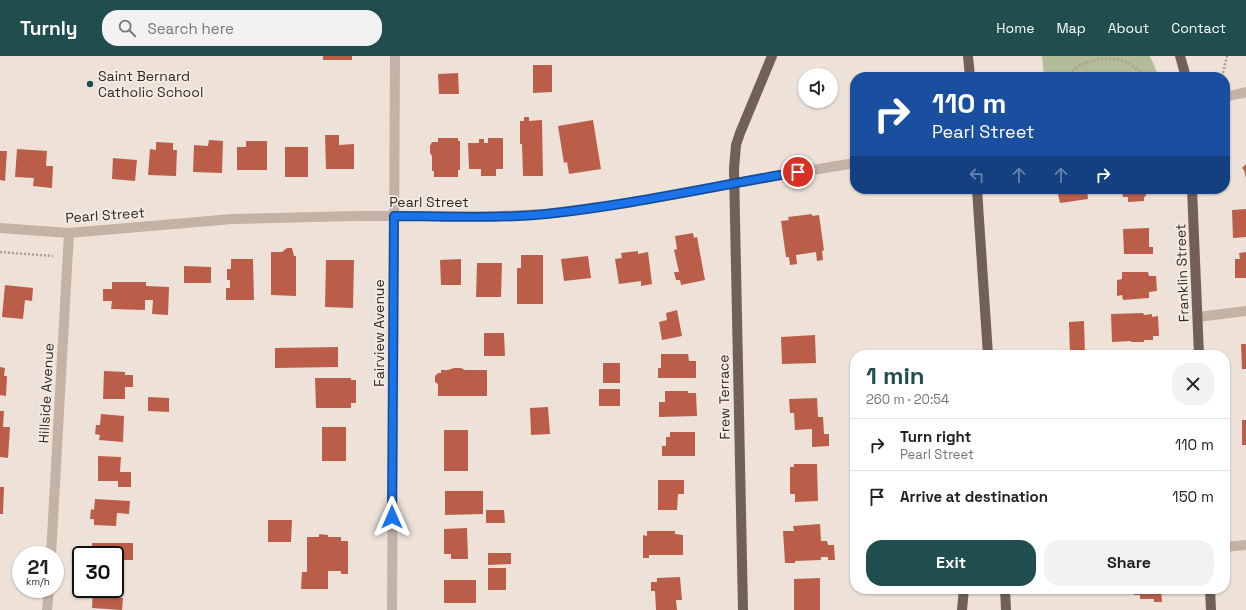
<!DOCTYPE html>
<meta charset="utf-8">
<style>
:root{--surface:#fff;--page:#f2f2f2;--text:#222;--muted:#767676;--line:#e0e0e0;--accent:#204e4e}
body{margin:0;font-family:"Space Grotesk",sans-serif;background:var(--page);color:var(--text);height:100vh;display:flex;flex-direction:column;font-size:15px;white-space:nowrap}
*{box-sizing:border-box;margin:0}
p{font-size:13px;color:var(--muted)}
.icon{flex:none;width:22px;height:22px;fill:none;stroke:currentColor;stroke-width:2;stroke-linecap:round;stroke-linejoin:round}
.map{position:relative;flex:1;overflow:hidden}
.sheet{position:absolute;left:850px;top:294px;width:380px;height:244px;display:flex;flex-direction:column;background:var(--surface);border-radius:16px;box-shadow:0 1px 3px #0004}
.sheet>*{flex:none}
.banner{position:absolute;left:850px;top:16px;width:380px;height:122px;border-radius:16px;box-shadow:0 1px 3px #0004;background:#1a4fa0;color:#fff;overflow:hidden}
.fabs{position:absolute;left:798px;top:12px;display:grid;gap:8px}
.fabs a{display:grid;place-items:center;width:40px;height:40px;border-radius:50%;background:var(--surface);box-shadow:0 1px 3px #0004;font-size:20px}
.speed{position:absolute;left:12px;top:490px;display:flex;gap:8px;font-size:20px;font-weight:700;text-align:center}
.speed>*{display:grid;place-content:center;width:52px;height:52px;border-radius:50%;background:var(--surface);box-shadow:0 1px 3px #0004;line-height:1}
.speed small{font-size:10px;font-weight:400}
.speed .limit{border:2px solid #111;border-radius:6px;background:#fff;color:#111}
.pin{position:absolute;display:grid;place-items:center;width:34px;height:34px;color:#fff;margin:-17px;border:2px solid #fff;border-radius:50%;box-shadow:0 1px 4px #0007}
.me{position:absolute;width:44px;margin:-22px;rotate:0deg;stroke-linejoin:round;filter:drop-shadow(0 0 3px #0008)}
.turn{display:flex;align-items:center;gap:14px;height:84px;padding:0 16px;font-size:18px}
.turn .icon{width:52px;height:52px;stroke-width:2.5}
.turn b{display:block;font-size:28px;line-height:34px}
.lanes{display:flex;align-items:center;height:38px;padding:0 16px;background:#0003;justify-content:center;gap:20px;direction:ltr}
.lanes .off{opacity:.35}
.round{display:grid;place-items:center;flex:none;width:42px;height:42px;border-radius:16px;background:var(--page)}
.overview{display:flex;align-items:center;justify-content:space-between;height:68px;padding:0 16px}
h1{font-size:24px;font-weight:600;line-height:30px;color:var(--accent)}
.cta{display:flex;gap:8px;margin-top:auto;padding:8px 16px}
.cta a{flex:1;height:46px;border-radius:16px;background:var(--accent);color:#fff;font-size:16px;font-weight:600;line-height:46px;text-align:center}
.cta a+a{background:var(--page);color:var(--text)}
ul{padding:0;list-style:none}
li{display:flex;align-items:center;gap:12px;height:52px;padding:0 16px;border-top:1px solid var(--line)}
li div{flex:1}
li b{display:block;font-size:15px}
li em{font-style:normal}
header{display:flex;align-items:center;gap:24px;box-sizing:border-box;height:56px;padding:0 20px;background:var(--accent);color:#fff}
header strong{font-size:19px}
nav{display:flex;gap:22px;margin-inline-start:auto;font-size:14px}
.search{width:280px;height:36px;background:var(--page);display:flex;align-items:center;gap:10px;box-sizing:border-box;padding:0 14px;border-radius:16px;color:var(--muted);font-size:15px}
.map>svg:first-child{display:block}
</style>
<header>
<strong>Turnly</strong>
<div class="search"><svg class="icon" aria-label="search" viewBox="0 0 24 24"><circle cx="10" cy="10" r="6"/><path d="M15 15l6 6"/></svg>Search here</div>
<nav><a>Home</a><a>Map</a><a>About</a><a>Contact</a></nav>
</header>
<div class="map">
<svg width="1246" height="554" viewBox="0 0 1246 554">
<rect width="100%" height="100%" fill="#eee2d8"/>
<polygon fill="#b2bb9a" points="1042,0 1150,0 1159,21 1044,21"/>
<g fill="#ba5e4a">
<rect x="323" y="0" width="29" height="4"/>
<polygon points="533,9 552,9 552,36 533,37"/>
<polygon points="458,17 459,38 439,38 438,18"/>
<polygon points="524,61 529,61 529,65 542,64 543,120 523,120 522,88 520,88 520,65 524,65"/>
<polygon points="593,64 601,113 569,118 567,106 564,107 558,70"/>
<polygon points="325,79 339,79 339,89 354,88 354,113 326,113"/>
<polygon points="438,82 458,82 458,85 460,85 460,114 458,114 458,121 434,121 434,115 432,115 432,100 430,97 430,90 432,86 438,86"/>
<polygon points="488,82 503,82 503,113 496,113 496,120 481,120 481,113 469,113 468,87 479,87 479,83 484,83 484,87 488,87"/>
<polygon points="209,84 223,85 222,117 193,116 194,89 208,90"/>
<polygon points="246,85 267,85 267,114 237,114 237,91 246,91"/>
<polygon points="156,86 173,87 173,94 177,94 176,120 148,119 150,93 156,94"/>
<rect x="285" y="91" width="23" height="30"/>
<polygon points="17,93 47,95 46,110 53,110 52,132 33,130 34,122 15,121"/>
<polygon points="0,95 7,95 5,125 0,124"/>
<polygon points="113,102 137,104 135,125 112,123"/>
<polygon points="1246,108 1246,122 1244,114 1242,112"/>
<polygon points="1054,133 1087,133 1088,143 1060,147 1058,138 1054,138"/>
<polygon points="1122,133 1145,133 1146,140 1144,141 1144,145 1128,146 1128,141 1123,141"/>
<polygon points="1246,153 1246,181 1233,182 1232,154"/>
<polygon points="812,158 812,160 819,159 824,194 822,195 823,204 817,205 816,196 796,199 797,208 790,209 789,201 786,201 781,165 789,164 788,161"/>
<polygon points="1149,172 1149,191 1153,191 1153,198 1124,198 1123,173"/>
<polygon points="693,177 694,182 697,181 705,224 681,229 680,224 676,224 674,216 679,216 674,194 677,193 675,180"/>
<polygon points="287,192 292,192 294,200 296,200 296,240 271,239 271,196 282,196"/>
<polygon points="638,195 638,198 648,196 652,228 641,230 641,225 619,228 615,203 622,202 621,197"/>
<polygon points="1246,196 1246,222 1235,222 1235,203 1240,203 1239,197"/>
<polygon points="521,199 543,199 543,248 517,248 517,212 521,212"/>
<polygon points="588,200 591,222 564,225 561,203"/>
<polygon points="231,203 253,203 254,244 226,244 226,232 230,232 230,224 227,224 227,213 231,213"/>
<polygon points="461,203 461,229 441,229 440,204"/>
<polygon points="326,204 354,204 353,252 325,251"/>
<polygon points="477,207 502,207 501,241 476,241"/>
<polygon points="184,210 211,211 211,227 184,227"/>
<polygon points="1122,216 1148,216 1149,220 1156,220 1157,235 1149,236 1149,242 1123,244 1122,239 1117,240 1117,224 1122,223"/>
<polygon points="112,226 146,226 146,230 169,231 168,259 152,258 153,244 145,244 145,254 111,253 112,245 103,245 103,233 112,233"/>
<polygon points="5,229 33,232 32,245 25,244 23,263 2,261"/>
<polygon points="677,254 682,280 662,284 659,266 667,264 666,257"/>
<polygon points="1143,257 1144,259 1152,258 1152,261 1158,260 1159,280 1153,280 1153,284 1144,284 1144,286 1131,286 1131,285 1112,286 1111,258"/>
<polygon points="1084,265 1085,299 1070,299 1069,266"/>
<polygon points="484,277 504,277 505,300 484,300"/>
<polygon points="815,279 816,307 782,308 781,281"/>
<polygon points="1241,288 1246,288 1246,313 1242,313"/>
<polygon points="338,291 338,311 275,312 275,292"/>
<polygon points="661,298 688,298 689,305 696,305 696,322 658,322 658,312 661,312"/>
<rect x="603" y="307" width="17" height="20"/>
<polygon points="0,311 5,312 4,320 7,320 6,340 0,339"/>
<polygon points="454,312 461,312 465,314 487,314 487,340 438,340 438,328 435,326 435,320 438,317 441,317 441,314 448,314"/>
<polygon points="104,315 125,316 125,319 133,319 133,331 125,331 125,343 103,343"/>
<polygon points="315,322 351,322 351,324 356,324 356,347 351,347 351,352 316,352"/>
<rect x="599" y="333" width="21" height="17"/>
<polygon points="665,335 688,335 688,337 696,337 697,360 659,361 659,346 665,346"/>
<polygon points="148,341 169,342 169,356 148,355"/>
<polygon points="817,342 818,361 823,361 824,378 829,378 829,390 812,391 812,373 795,374 794,357 790,357 789,343"/>
<polygon points="548,351 550,378 531,379 530,352"/>
<polygon points="0,355 4,355 3,371 10,371 8,402 0,401"/>
<polygon points="101,358 124,360 123,386 99,384 100,379 95,378 96,369 100,369"/>
<rect x="1242" y="364" width="4" height="25"/>
<rect x="322" y="371" width="24" height="34"/>
<rect x="444" y="374" width="24" height="41"/>
<polygon points="670,376 695,376 695,400 662,400 662,390 666,390 666,381 670,381"/>
<polygon points="98,400 121,401 120,416 131,416 131,431 118,431 118,425 98,425"/>
<polygon points="794,408 817,408 818,445 795,446 795,438 790,438 790,411 794,411"/>
<polygon points="658,424 684,424 684,438 678,438 677,454 658,454"/>
<polygon points="0,431 4,431 3,458 0,458"/>
<polygon points="445,435 483,435 483,458 445,459"/>
<polygon points="95,443 130,445 129,458 117,457 116,470 94,469 94,463 90,463 91,453 94,454"/>
<polygon points="486,454 504,454 505,467 486,467"/>
<polygon points="268,464 292,464 291,486 268,486"/>
<polygon points="820,468 821,485 827,485 828,489 834,489 835,504 828,504 828,501 821,501 821,504 795,505 795,507 785,507 783,475 794,475 793,470"/>
<polygon points="467,472 468,503 451,503 451,498 444,498 444,473"/>
<polygon points="647,475 675,475 675,478 683,479 683,499 649,499 649,502 643,502 643,479 647,480"/>
<polygon points="319,478 328,479 328,481 341,481 341,485 348,485 348,518 341,518 341,515 328,515 328,533 301,533 302,516 307,516 307,481 319,481"/>
<polygon points="92,487 133,487 133,504 122,504 122,515 115,515 115,499 91,499"/>
<polygon points="488,497 511,497 511,508 488,509"/>
<rect x="488" y="512" width="18" height="22"/>
<polygon points="680,521 682,544 676,544 677,554 656,554 655,535 651,535 651,526 657,526 657,522"/>
<polygon points="820,522 820,554 794,554 794,523"/>
<rect x="444" y="524" width="32" height="23"/>
<polygon points="93,533 115,533 115,542 123,542 122,554 92,552"/>
<polygon points="1133,533 1161,533 1162,546 1154,546 1154,543 1140,543 1140,539 1134,539"/>
</g>
<g fill="none" stroke-linecap="round" stroke-linejoin="round">
<g stroke="#b09c90" stroke-width="2.5" stroke-dasharray="2 2" stroke-linecap="butt">
<path d="M1067,21C1080,3 1104,0 1125,5C1133,10 1140,15 1148,21"/>
<polyline points="1222,21 1227,0"/>
<polyline points="0,196 53,200"/>
</g>
<g stroke="#c4b2a5" stroke-width="10">
<polyline points="1225,41 1246,36"/>
<polyline points="0,172 69,177 232,163 356,160 497,160 545,158 627,147 770,121 855,107"/>
<polyline points="1198,261 1246,255"/>
<polyline points="1225,491 1246,489"/>
<polyline points="51,499 69,177"/>
<polyline points="47,554 49,533"/>
<polyline points="392,554 395,0"/>
</g>
<g stroke="#725f58" stroke-width="10">
<polyline points="968,0 970,21"/>
<polyline points="1180,0 1186,21"/>
<polyline points="977,133 988,299"/>
<polyline points="1192,133 1199,299"/>
<polyline points="1005,533 1006,554"/>
<polyline points="1210,533 1211,554"/>
<polyline points="743,554 734,113 736,89 740,77 772,0"/>
<polyline points="962,554 964,533"/>
</g>
</g>
<g fill="none" stroke-linecap="round" stroke-linejoin="round">
<defs>
<path id="route" d="M392,461L394,160C444,160 496,163 546,158C631,149 714,130 798,116"/>
</defs>
<use href="#route" stroke="#114b97" stroke-width="10"/>
<use href="#route" stroke="#1a73e8" stroke-width="7"/>
</g>
<circle fill="#204e4e" stroke="#f6ece3" stroke-width="1.5" cx="90" cy="28" r="4"/>
<g text-anchor="middle" stroke-width="3.5" stroke-linejoin="round" paint-order="stroke">
<g font-size="14" fill="#312926" stroke="#f6ece3" text-anchor="start">
<text x="98" y="25">Saint Bernard<tspan x="98" dy="16">Catholic School</tspan></text>
</g>
<g font-size="14" fill="#312926" stroke="#f6ece3">
<text x="429" y="151">Pearl Street</text>
<text transform="translate(105 159) rotate(-4)" y="5">Pearl Street</text>
<text transform="translate(1182 217) rotate(-92)" y="5">Franklin Street</text>
<text transform="translate(379 277) rotate(-90)" y="5">Fairview Avenue</text>
<text transform="translate(46 337) rotate(-87)" y="5">Hillside Avenue</text>
<text transform="translate(724 341) rotate(-91)" y="5">Frew Terrace</text>
</g>
</g>
</svg>
<div class="fabs">
<a><svg class="icon" aria-label="sound" viewBox="0 0 24 24"><path d="M4 9h4l5-4v14l-5-4H4zM17 9q2 3 0 6"/></svg></a>
</div>
<div class="speed"><div>21<small>km/h</small></div><div class="limit">30</div></div>
<div class="pin" style="left:798px;top:116px;background:#d93025"><svg class="icon" aria-label="arrive" viewBox="0 0 24 24"><path d="M6 21V4h12l-3 4 3 4H6"/></svg></div>
<svg class="me" style="left:392px;top:461px" viewBox="-20 -20 40 40"><path d="M0-17L14 15 0 8-14 15z" fill="#1a73e8" stroke="#fff" stroke-width="4"/></svg>
<div class="banner">
<div class="turn"><svg class="icon" aria-label="right" viewBox="0 0 24 24"><path d="M7 20v-9h11M14 6l5 5-5 5"/></svg><div><b>110 m</b>Pearl Street</div></div>
<div class="lanes"><svg class="icon off" aria-label="left" viewBox="0 0 24 24"><path d="M17 20v-9H6M10 6l-5 5 5 5"/></svg><svg class="icon off" aria-label="ahead" viewBox="0 0 24 24"><path d="M12 20V5M6 11l6-6 6 6"/></svg><svg class="icon off" aria-label="ahead" viewBox="0 0 24 24"><path d="M12 20V5M6 11l6-6 6 6"/></svg><svg class="icon" aria-label="right" viewBox="0 0 24 24"><path d="M7 20v-9h11M14 6l5 5-5 5"/></svg></div>
</div>
<section class="sheet">
<div class="overview"><div><h1>1 min</h1><p>260 m · 20:54</p></div><a class="round"><svg class="icon" aria-label="close" viewBox="0 0 24 24"><path d="M6 6l12 12M18 6L6 18"/></svg></a></div>
<ul>
<li><svg class="icon" aria-label="right" viewBox="0 0 24 24"><path d="M7 20v-9h11M14 6l5 5-5 5"/></svg><div><b>Turn right</b><p>Pearl Street</p></div><em>110 m</em></li>
<li><svg class="icon" aria-label="arrive" viewBox="0 0 24 24"><path d="M6 21V4h12l-3 4 3 4H6"/></svg><div><b>Arrive at destination</b></div><em>150 m</em></li>
</ul>
<div class="cta"><a>Exit</a><a>Share</a></div>
</section>
</div>
